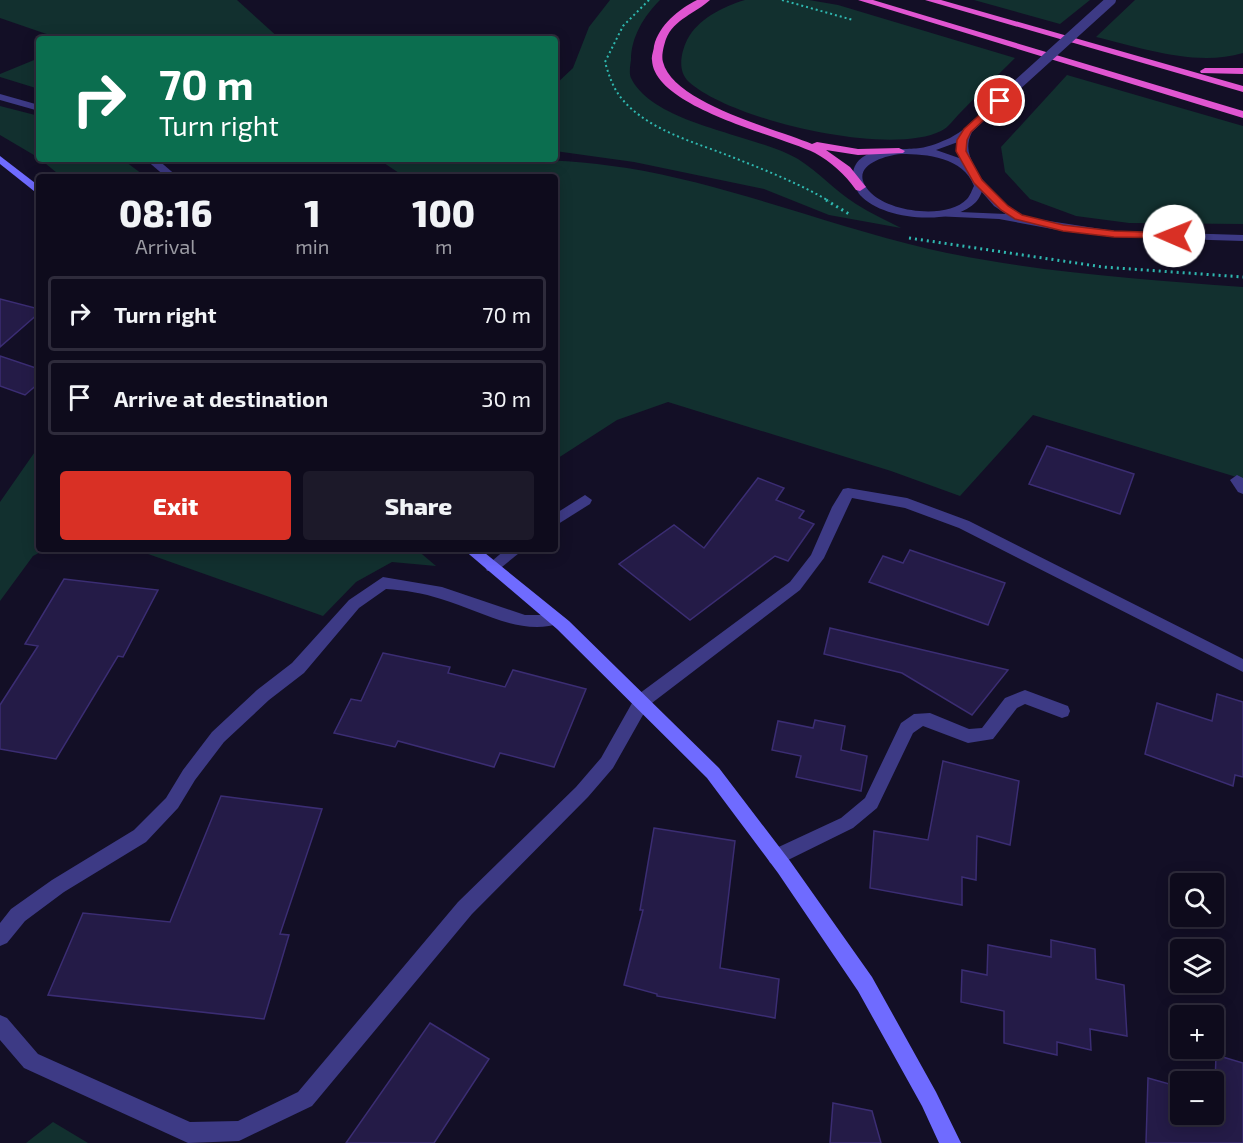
<!DOCTYPE html>
<meta charset="utf-8">
<style>
:root{--surface:#0e0b1c;--page:#1c1929;--text:#f1f3f6;--muted:#9b9ba3;--line:#2e2b3b;--accent:#d93025}
body{margin:0;font-family:"Exo 2",sans-serif;background:var(--page);color:var(--text);height:100vh;display:flex;flex-direction:column;font-size:22px;white-space:nowrap}
*{box-sizing:border-box;margin:0}
p{font-size:20px;color:var(--muted)}
.icon{flex:none;width:33px;height:33px;fill:none;stroke:currentColor;stroke-width:2;stroke-linecap:round;stroke-linejoin:round}
.map{position:relative;flex:1;overflow:hidden}
.sheet{position:absolute;left:36px;top:174px;width:522px;height:378px;display:flex;flex-direction:column;background:var(--surface);border-radius:6px;box-shadow:0 3px 15px #0003,0 0 0 2px var(--line)}
.sheet>*{flex:none}
.hud{position:absolute;left:36px;top:36px;width:522px;height:126px;border-radius:6px;box-shadow:0 3px 15px #0003,0 0 0 2px var(--line);background:#0b6e4f;color:#fff;overflow:hidden}
.buttons{position:absolute;left:1170px;top:873px;display:grid;gap:12px}
.buttons a{display:grid;place-items:center;width:54px;height:54px;border-radius:6px;background:var(--surface);box-shadow:0 3px 15px #0003,0 0 0 2px var(--line);font-size:30px}
.pin{position:absolute;display:grid;place-items:center;width:51px;height:51px;color:#fff;margin:-26px;border:3px solid #fff;border-radius:50%;box-shadow:0 2px 6px #0007}
.me{position:absolute;width:66px;margin:-33px;rotate:271deg;stroke-linejoin:round;filter:drop-shadow(0 0 4px #0008)}
.turn{display:flex;align-items:center;gap:21px;height:126px;padding:0 24px;font-size:27px}
.turn .icon{width:78px;height:78px;stroke-width:2.5}
.turn b{display:block;font-size:42px;line-height:51px}
.eta{display:flex;justify-content:space-evenly;align-items:center;height:102px;text-align:center}
.eta b{font-size:36px;font-weight:800;line-height:42px}
.primary-button{display:flex;gap:12px;margin-top:auto;padding:12px 24px}
.primary-button a{flex:1;height:69px;border-radius:6px;background:var(--accent);color:#fff;font-size:24px;font-weight:800;line-height:69px;text-align:center}
.primary-button a+a{background:var(--page);color:var(--text)}
ul{padding:0;list-style:none}
li{display:flex;align-items:center;gap:18px;height:75px;margin:0 12px 9px;padding:0 12px;border:3px solid var(--line);border-radius:6px}
li div{flex:1}
li b{display:block;font-size:22px}
li em{font-style:normal}
.map>svg:first-child{display:block}
</style>
<div class="map">
<svg width="1243" height="1143" viewBox="0 0 1243 1143">
<rect width="100%" height="100%" fill="#130f26"/>
<g fill="#12302f">
<polygon points="0,0 237,0 280,39 61,39 0,18"/>
<path d="M610,0H660C644,16 631,37 631,60C630,66 629,74 631,78C654,125 755,134 798,159C819,172 835,191 856,204C870,213 886,220 901,228L829,215L764,189L634,162L555,151V85L573,68L589,27Z"/>
<path d="M745,0H809L838,5L1015,58C997,76 978,94 960,113C955,118 948,128 941,131C889,157 731,120 689,82C677,71 681,53 687,40C698,19 722,7 745,0Z"/>
<polygon points="974,0 1090,0 1060,24"/>
<path d="M1135,0H1243V53C1196,67 1142,48 1096,37Z"/>
<polygon points="39,58 39,89 0,77 0,74"/>
<polygon points="1067,75 1243,126 1243,224 1129,223 1076,216 1030,199 1005,172 1001,147"/>
<polygon points="0,106 39,116 39,158 0,135"/>
<polygon points="40,159 122,159 146,177 62,177"/>
<path d="M378,159C461,159 544,155 627,168C730,185 827,225 929,249C1032,272 1138,279 1243,287V479L1033,415L960,496L891,471L668,402L617,420L555,460V177H405Z"/>
<polygon points="39,446 39,549 46,549 33,556 0,601 0,502"/>
<polygon points="134,549 416,549 436,566 392,562 356,582 323,616"/>
<polygon points="53,1122 88,1143 26,1143"/>
</g>
<g fill="#241b47" stroke="#3b2d73" stroke-width="1.5">
<polygon points="0,299 39,309 39,313 0,347"/>
<polygon points="0,356 39,369 39,383 25,395 0,386"/>
<polygon points="1047,446 1134,474 1120,514 1029,484"/>
<polygon points="758,478 784,488 776,500 804,511 799,518 814,524 788,561 775,556 690,620 619,564 674,525 704,548"/>
<polygon points="910,550 1005,583 988,625 869,582 883,556 903,563"/>
<polygon points="64,579 158,590 123,657 118,656 56,759 0,749 0,705 38,646 25,644"/>
<polygon points="830,628 1008,670 972,715 902,673 824,654"/>
<polygon points="383,653 450,667 448,673 505,687 513,670 586,689 554,767 500,753 494,767 398,741 395,747 334,733 351,699 361,701"/>
<polygon points="1217,694 1243,702 1243,777 1235,775 1233,786 1145,754 1157,703 1212,721"/>
<polygon points="815,720 845,726 841,750 867,756 861,791 796,777 801,756 772,750 778,721 813,728"/>
<polygon points="943,761 1019,781 1010,845 977,836 976,880 962,877 962,905 870,888 874,831 928,840"/>
<polygon points="221,796 322,809 280,934 289,935 264,1019 48,995 83,913 170,922"/>
<polygon points="654,828 735,841 720,968 779,979 775,1018 657,996 657,994 624,985 643,910 640,910"/>
<polygon points="1051,940 1095,949 1096,979 1124,985 1127,1036 1090,1029 1091,1050 1057,1042 1057,1055 1004,1043 1004,1011 961,1002 962,970 987,975 988,945 1051,957"/>
<polygon points="430,1023 489,1059 434,1143 346,1143"/>
<polygon points="1216,1055 1243,1063 1243,1143 1146,1143 1148,1078 1180,1087 1180,1114 1214,1114"/>
<polygon points="833,1103 872,1111 881,1143 830,1143"/>
</g>
<g fill="none" stroke-linecap="round" stroke-linejoin="round">
<g stroke="#2fb8b0" stroke-width="2" stroke-dasharray="2 3" stroke-linecap="butt">
<path d="M649,0L623,26L605,62C609,76 613,88 622,99C649,131 695,142 732,157C765,170 798,183 829,201"/>
<polyline points="782,0 853,20"/>
</g>
<g stroke="#2fb8b0" stroke-width="3" stroke-dasharray="2 4" stroke-linecap="butt">
<polyline points="826,200 849,214"/>
<polyline points="909,238 1103,267 1243,277"/>
</g>
<g fill="#3d3a85" fill-rule="evenodd">
<polygon points="0,94 39,105 39,111 0,100"/>
<polygon points="145,159 157,159 178,177 166,177"/>
<polygon points="978,178 982,179 1002,202 1023,217 1114,231 1243,235 1243,241 1114,237 1063,231 999,219 933,216 931,214 937,211 1006,214 994,206 974,183 974,179"/>
<polygon points="1237,475 1243,478 1243,494 1238,492 1230,480"/>
<polygon points="848,488 907,498 969,521 1243,659 1243,672 959,528 905,508 852,498 824,558 800,590 648,706 613,768 588,797 472,914 312,1106 239,1141 188,1143 24,1068 0,1040 0,1015 7,1018 38,1054 190,1122 238,1121 298,1092 458,902 576,787 601,758 636,696 790,582 811,555 832,507 843,489"/>
<polygon points="585,495 592,500 590,504 555,526 555,514"/>
<polygon points="506,549 524,549 497,571 487,571 485,567"/>
<path d="M383,577L442,587L525,615H561L564,619L561,623C520,637 480,610 441,599C423,593 404,590 386,589L359,608L304,673L269,700L224,742L195,780L178,808L146,842L64,892L25,921L7,943L0,946V923L11,909L52,880L134,830L166,798L183,770L212,732L257,690L292,663L349,600Z"/>
<polygon points="1025,690 1068,706 1070,711 1068,716 1062,718 1025,704 1017,708 993,739 968,743 923,726 913,733 877,808 853,828 782,863 776,865 770,863 767,857 770,851 841,818 865,798 901,723 914,714 930,713 969,729 982,728 1005,698"/>
</g>
<path fill="#3d3a85" fill-rule="evenodd" d="M1013,84L1021,86L972,132C961,154 977,166 984,186C982,191 980,198 976,202C952,227 882,220 860,195C856,190 852,181 853,174C856,144 900,151 920,148C929,147 941,142 950,138C974,125 993,103 1013,84ZM958,142L959,158L936,150ZM901,154C927,154 963,157 974,186C972,190 970,196 967,199C947,220 890,212 871,193C846,168 881,156 901,154Z"/>
<g fill="#6f6bff" fill-rule="evenodd">
<polygon points="0,156 39,186 39,195 0,164"/>
<polygon points="463,549 480,549 569,621 719,768 790,861 872,977 936,1092 961,1143 939,1143 922,1106 858,991 778,873 707,778 557,629"/>
</g>
<g fill="#e055d1" fill-rule="evenodd">
<path d="M697,0H710C696,13 674,19 666,39C664,45 661,56 663,62C673,103 776,129 812,144L817,142L858,149L899,148L905,151L903,153L858,155L826,150L850,167L866,187L860,191L856,190C845,174 831,162 815,153C779,135 654,108 652,60C651,56 654,50 654,46C659,25 679,9 697,0Z"/>
<polygon points="858,0 873,0 1243,111 1243,118"/>
<polygon points="925,0 941,0 1243,86 1243,92"/>
<polygon points="1205,68 1243,68 1243,74 1201,73 1200,71"/>
</g>
<polyline stroke="#3d3a85" stroke-width="10" points="1016,86 1111,0"/>
</g>
<polygon fill="#d93025" stroke="#8d1f18" stroke-width="1.5" points="997,99 1004,101 971,132 967,140 966,151 982,180 1008,206 1022,215 1063,225 1114,231 1174,233 1179,236 1178,238 1114,237 1063,231 1015,219 1001,210 974,183 956,151 957,140 964,129"/>
</svg>
<div class="buttons">
<a><svg class="icon" aria-label="search" viewBox="0 0 24 24"><circle cx="10" cy="10" r="6"/><path d="M15 15l6 6"/></svg></a>
<a><svg class="icon" aria-label="layers" viewBox="0 0 24 24"><path d="M12 4l9 5-9 5-9-5zM3 14l9 5 9-5"/></svg></a>
<a>+</a>
<a>−</a>
</div>
<div class="pin" style="left:1000px;top:101px;background:#d93025"><svg class="icon" aria-label="arrive" viewBox="0 0 24 24"><path d="M6 21V4h12l-3 4 3 4H6"/></svg></div>
<svg class="me" style="left:1174px;top:236px" viewBox="-20 -20 40 40"><circle r="19" fill="#fff"/><path d="M0-13L10 11 0 6-10 11z" fill="#d93025"/></svg>
<div class="hud">
<div class="turn"><svg class="icon" aria-label="right" viewBox="0 0 24 24"><path d="M7 20v-9h11M14 6l5 5-5 5"/></svg><div><b>70 m</b>Turn right</div></div>
</div>
<section class="sheet">
<div class="eta">
<div><b>08:16</b><p>Arrival</p></div>
<div><b>1</b><p>min</p></div>
<div><b>100</b><p>m</p></div>
</div>
<ul>
<li><svg class="icon" aria-label="right" viewBox="0 0 24 24"><path d="M7 20v-9h11M14 6l5 5-5 5"/></svg><div><b>Turn right</b></div><em>70 m</em></li>
<li><svg class="icon" aria-label="arrive" viewBox="0 0 24 24"><path d="M6 21V4h12l-3 4 3 4H6"/></svg><div><b>Arrive at destination</b></div><em>30 m</em></li>
</ul>
<div class="primary-button"><a>Exit</a><a>Share</a></div>
</section>
</div>
